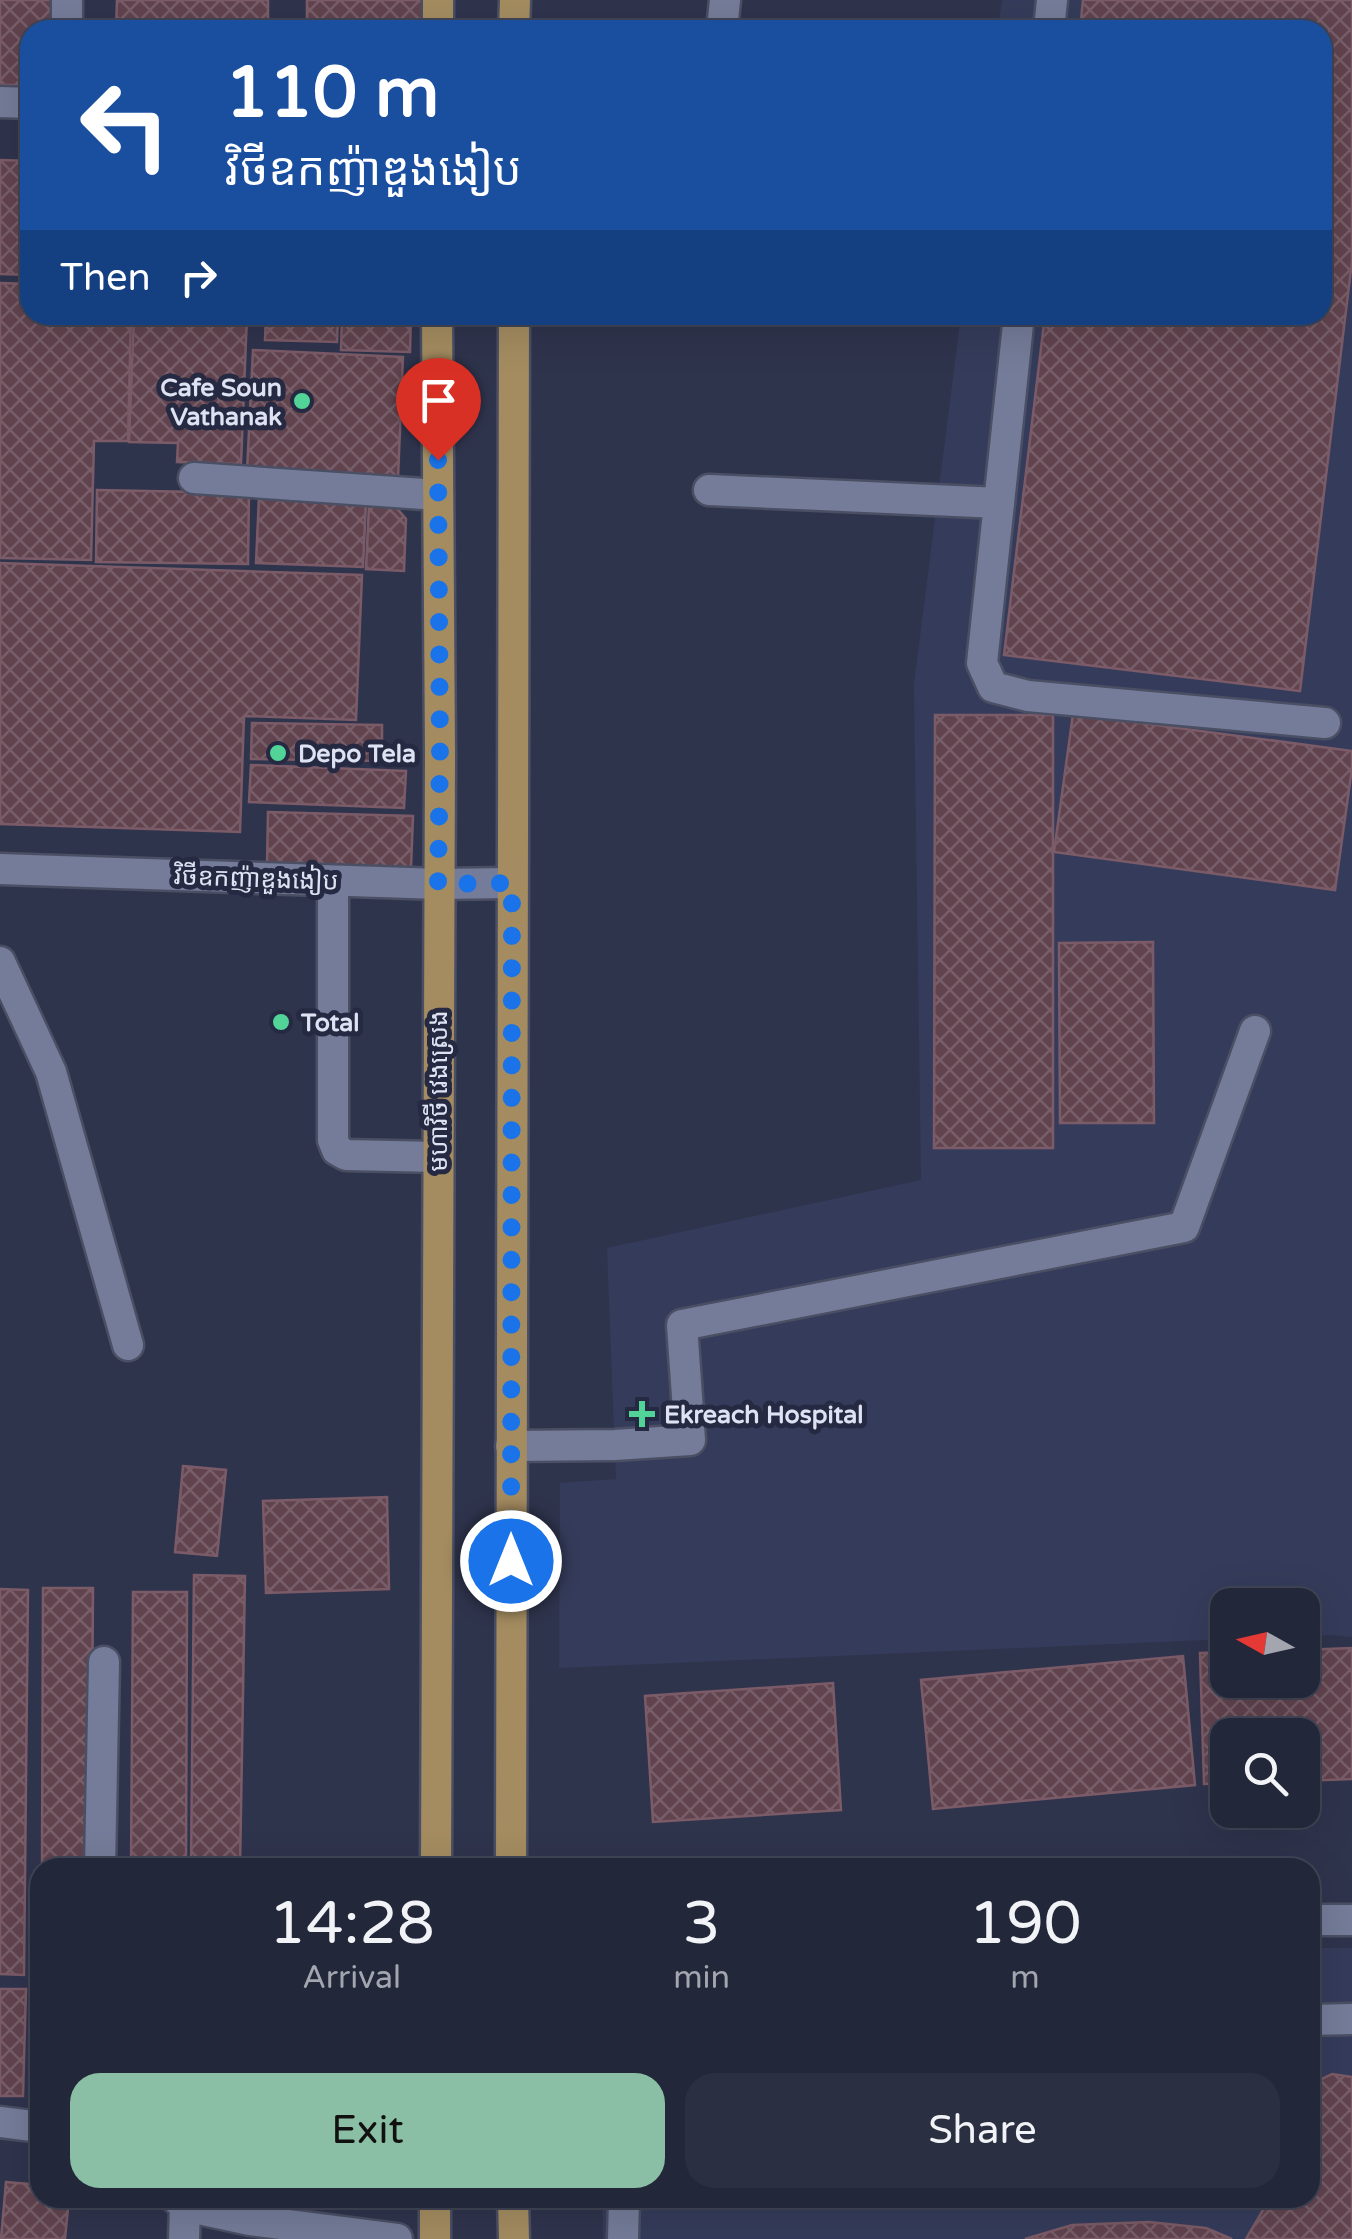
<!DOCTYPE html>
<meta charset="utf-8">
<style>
:root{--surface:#23273a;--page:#2b2f42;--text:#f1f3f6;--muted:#a3a5af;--line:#404454;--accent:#8abfa5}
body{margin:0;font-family:"Varela Round","Noto Sans Khmer",sans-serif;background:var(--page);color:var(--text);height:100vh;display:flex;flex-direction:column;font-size:38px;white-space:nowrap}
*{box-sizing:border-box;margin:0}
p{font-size:32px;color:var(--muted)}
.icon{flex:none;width:55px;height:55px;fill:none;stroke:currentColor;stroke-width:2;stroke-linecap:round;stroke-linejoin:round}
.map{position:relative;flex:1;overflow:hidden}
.side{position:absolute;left:30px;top:1858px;width:1290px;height:350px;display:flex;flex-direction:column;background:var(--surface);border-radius:30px;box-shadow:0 10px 40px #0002,0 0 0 2px var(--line)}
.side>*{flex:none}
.guide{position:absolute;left:20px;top:20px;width:1312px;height:305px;border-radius:30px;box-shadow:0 10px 40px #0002,0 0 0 2px var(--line);background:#1a4fa0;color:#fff;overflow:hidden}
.needle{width:65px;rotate:278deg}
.controls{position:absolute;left:1210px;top:1588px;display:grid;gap:20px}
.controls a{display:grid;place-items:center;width:110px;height:110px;border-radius:20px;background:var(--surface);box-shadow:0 10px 40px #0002,0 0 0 2px var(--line);font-size:50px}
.pin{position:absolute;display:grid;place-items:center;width:85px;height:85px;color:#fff;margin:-102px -42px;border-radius:50% 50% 50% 0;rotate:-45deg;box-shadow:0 0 10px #0007}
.pin .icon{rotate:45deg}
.me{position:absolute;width:110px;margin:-55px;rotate:0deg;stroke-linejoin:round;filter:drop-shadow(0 0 8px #0008)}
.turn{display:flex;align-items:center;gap:35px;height:210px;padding:0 40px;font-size:45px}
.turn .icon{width:130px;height:130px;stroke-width:2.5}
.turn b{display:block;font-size:70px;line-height:85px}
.then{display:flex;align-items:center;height:95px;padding:0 40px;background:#0003;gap:20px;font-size:38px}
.eta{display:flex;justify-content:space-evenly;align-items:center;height:170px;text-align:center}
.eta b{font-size:60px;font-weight:600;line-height:70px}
.button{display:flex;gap:20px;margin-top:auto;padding:20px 40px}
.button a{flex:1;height:115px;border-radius:30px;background:var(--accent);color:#111;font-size:40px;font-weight:600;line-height:115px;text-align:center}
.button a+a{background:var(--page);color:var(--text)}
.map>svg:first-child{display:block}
</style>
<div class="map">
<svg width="1352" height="2239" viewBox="0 0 1352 2239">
<defs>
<pattern id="building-cross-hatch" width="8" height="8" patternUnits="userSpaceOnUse" patternTransform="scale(2.5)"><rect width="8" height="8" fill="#61434e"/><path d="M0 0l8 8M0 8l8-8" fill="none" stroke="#775e68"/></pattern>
</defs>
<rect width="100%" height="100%" fill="#2f344d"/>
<g fill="#353c5b">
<polygon points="1002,0 1352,0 1352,1637 1333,1635 1303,1636 1302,1605 1228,1605 1227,1639 559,1668 560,1483 616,1479 607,1248 921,1180 914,684 961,315 1322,315 1322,30 998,30"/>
<polygon points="1310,1948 1352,1948 1352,2239 603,2239 602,2198 1310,2198"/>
</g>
<g fill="url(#building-cross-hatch)" stroke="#7b5b67" stroke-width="2.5">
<polygon points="0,0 61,0 60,30 30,30 30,85 0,85"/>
<polygon points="117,0 268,0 268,30 116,30"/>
<polygon points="307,0 428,0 429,30 307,30"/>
<polygon points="1083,0 1352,0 1352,261 1300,691 1004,655 1045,315 1322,315 1322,30 1080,30"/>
<polygon points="0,160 30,161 30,275 0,274"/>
<polygon points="0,283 30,284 30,315 131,315 128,441 94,441 91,560 0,558"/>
<polygon points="134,315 247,315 241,464 177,462 178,443 129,442"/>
<polygon points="266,315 338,315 337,342 265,340"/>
<polygon points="342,315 411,315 410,352 341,350"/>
<polygon points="253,350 403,357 398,478 247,471"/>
<polygon points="97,490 249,493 248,564 96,562"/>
<polygon points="259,497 366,501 363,567 256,563"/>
<polygon points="369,505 395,506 406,519 404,571 366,569"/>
<polygon points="0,563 362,575 356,720 244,716 240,832 0,824"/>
<polygon points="1073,714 1352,751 1352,768 1335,890 1054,852"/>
<polygon points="935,715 1053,715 1053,1148 934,1148"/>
<polygon points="252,723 382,725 382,761 251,759"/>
<polygon points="251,765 406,771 404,808 249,802"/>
<polygon points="268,812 413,816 411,868 267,865"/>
<polygon points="1153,942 1154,1123 1060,1123 1059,943"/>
<polygon points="183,1466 226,1470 217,1556 175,1552"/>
<polygon points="387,1497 389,1589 266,1593 263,1501"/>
<polygon points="194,1575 245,1576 240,1868 191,1868"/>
<polygon points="43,1588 93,1588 91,1868 42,1868"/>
<polygon points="0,1589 28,1590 24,1975 0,1974"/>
<polygon points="133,1592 187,1592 186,1868 131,1868"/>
<polygon points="1352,1648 1352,1779 1302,1781 1302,1735 1228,1735 1228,1783 1204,1784 1200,1653 1228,1652 1228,1680 1302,1680 1302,1650"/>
<polygon points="1183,1656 1195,1785 933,1809 921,1680"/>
<polygon points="833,1683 841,1810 653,1822 645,1696"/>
<polygon points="0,1989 26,1989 23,2096 0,2096"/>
<polygon points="40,1989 40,2096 37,2096"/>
<polygon points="1332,2074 1352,2077 1352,2239 1246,2239 1270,2198 1310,2198 1310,2113 1315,2082"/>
<polygon points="6,2182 40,2185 40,2198 69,2198 65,2239 1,2239"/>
<polygon points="1149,2222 1206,2228 1232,2239 1025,2239 1072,2225"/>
</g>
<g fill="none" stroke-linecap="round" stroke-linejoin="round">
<defs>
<g id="minor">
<polyline points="67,30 67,0"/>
<polyline points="722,30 725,0"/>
<polyline points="1049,30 1052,0"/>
<polyline points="0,102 30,103"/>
<polyline points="1019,315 982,663 993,687 1028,696 1325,723"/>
<polyline points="194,478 438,495"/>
<polyline points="709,490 999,503"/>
<polyline points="0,869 439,884 512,883"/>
<polyline points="333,881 333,1140 337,1150 346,1155 438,1157"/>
<polyline points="0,962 51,1072 128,1345"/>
<polyline points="511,1446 615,1445 690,1440 682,1325 1184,1227 1255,1031"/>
<polyline points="100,1868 104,1662"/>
<polyline points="1310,1920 1352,1920"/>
<polyline points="1310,2020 1352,2019"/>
<polyline points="0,2122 40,2127"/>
<polyline points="176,2198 185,2206 184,2239"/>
<polyline points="185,2206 250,2220 397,2239"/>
<polyline points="623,2239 624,2198"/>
</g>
<g id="major">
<polyline points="438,30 438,0"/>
<polyline points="514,30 515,0"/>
<polyline points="436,1868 440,754 437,315"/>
<polyline points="511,1868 514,315"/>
<polyline points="513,2198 514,2239"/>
<polyline points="435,2239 435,2198"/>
</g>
</defs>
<use href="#minor" stroke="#4b4f64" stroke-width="35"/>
<use href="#major" stroke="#4b4f64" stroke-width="35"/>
<use href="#minor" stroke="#747c99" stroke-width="30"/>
<use href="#major" stroke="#a48c60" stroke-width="30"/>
</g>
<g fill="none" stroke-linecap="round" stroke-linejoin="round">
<polyline stroke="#1a73e8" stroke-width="18" stroke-dasharray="0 32.4" points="438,460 440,754 438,884 512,883 511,1561"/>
</g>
<g fill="#52d397" stroke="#252a42" stroke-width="4">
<circle cx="302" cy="401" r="10"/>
<circle cx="278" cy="753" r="10"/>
<circle cx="281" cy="1022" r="10"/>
<path d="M637 1399h10v10h10v10h-10v10h-10v-10h-10v-10h10z"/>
</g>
<g text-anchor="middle" stroke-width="10" stroke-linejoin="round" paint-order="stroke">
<g font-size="25" font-weight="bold" fill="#dee2f2" stroke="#252a42" text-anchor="start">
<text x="282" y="396" text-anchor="end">Cafe Soun<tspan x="282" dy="29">Vathanak</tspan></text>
<text x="298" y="762">Depo Tela</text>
<text x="301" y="1031">Total</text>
<text x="664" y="1423">Ekreach Hospital</text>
</g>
<g font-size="25" fill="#dee2f2" stroke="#252a42">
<text transform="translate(256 878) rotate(2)" y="9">វិថីឧកញ៉ាឌួងងៀប</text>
<text transform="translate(438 1091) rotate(-90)" y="9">មហាវិថី វេងស្រេង</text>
</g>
</g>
</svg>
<div class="controls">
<a><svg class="needle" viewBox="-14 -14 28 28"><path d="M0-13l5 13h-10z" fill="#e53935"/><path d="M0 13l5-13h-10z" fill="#a3a5af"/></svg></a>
<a><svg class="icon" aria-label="search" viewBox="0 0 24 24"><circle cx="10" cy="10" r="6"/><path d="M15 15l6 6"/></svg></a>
</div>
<div class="pin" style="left:438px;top:460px;background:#d93025"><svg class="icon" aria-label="arrive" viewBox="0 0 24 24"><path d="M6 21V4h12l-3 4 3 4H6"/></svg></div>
<svg class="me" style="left:511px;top:1561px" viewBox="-20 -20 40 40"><circle r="17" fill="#1a73e8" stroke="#fff" stroke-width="3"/><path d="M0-11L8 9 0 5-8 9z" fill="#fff"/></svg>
<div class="guide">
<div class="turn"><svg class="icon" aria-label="left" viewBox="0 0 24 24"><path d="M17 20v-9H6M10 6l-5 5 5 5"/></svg><div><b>110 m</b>វិថីឧកញ៉ាឌួងងៀប</div></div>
<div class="then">Then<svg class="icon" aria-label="right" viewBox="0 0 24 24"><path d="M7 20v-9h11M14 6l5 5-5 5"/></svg></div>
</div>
<section class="side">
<div class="eta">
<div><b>14:28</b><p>Arrival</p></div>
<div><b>3</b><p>min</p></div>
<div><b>190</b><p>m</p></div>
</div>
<div class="button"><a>Exit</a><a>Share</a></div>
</section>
</div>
